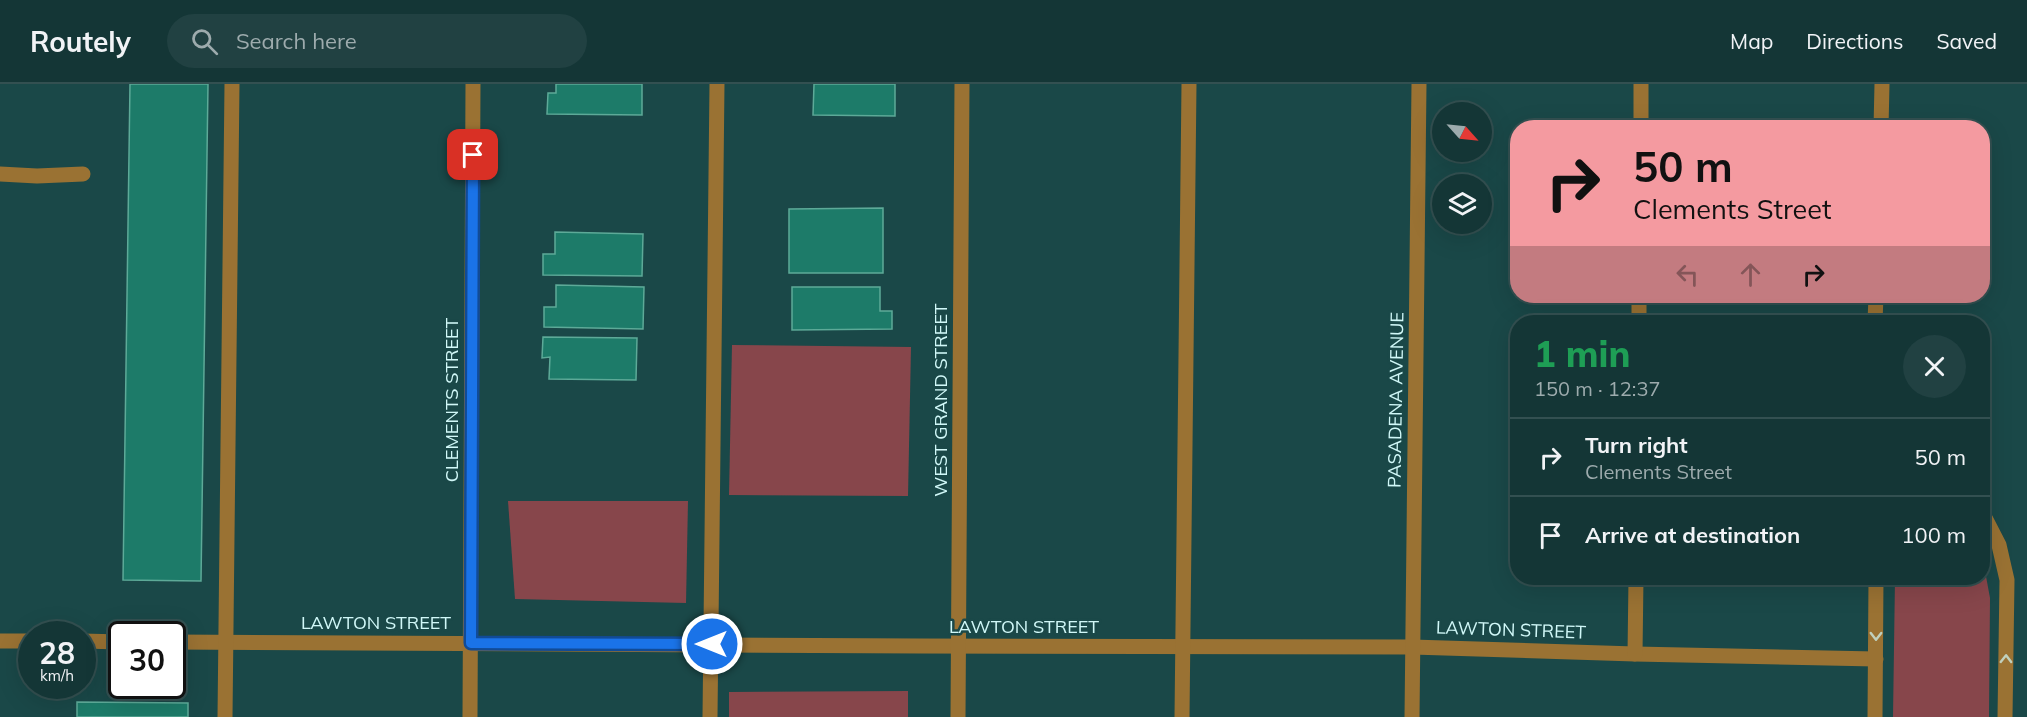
<!DOCTYPE html>
<meta charset="utf-8">
<style>
:root{--surface:#143636;--page:#214142;--text:#f1f3f6;--muted:#9dabad;--line:#335051}
body{margin:0;font-family:Mulish,sans-serif;background:var(--page);color:var(--text);height:100vh;display:flex;flex-direction:column;font-size:22px;white-space:nowrap}
*{box-sizing:border-box;margin:0}
p{font-size:20px;color:var(--muted)}
.icon{flex:none;width:33px;height:33px;fill:none;stroke:currentColor;stroke-width:2;stroke-linecap:round;stroke-linejoin:round}
.map{position:relative;flex:1;overflow:hidden}
.panel{position:absolute;left:1510px;top:231px;width:480px;height:270px;display:flex;flex-direction:column;background:var(--surface);border-radius:24px;box-shadow:0 6px 24px #0002,0 0 0 2px var(--line)}
.panel>*{flex:none}
.guide{position:absolute;left:1510px;top:36px;width:480px;height:183px;border-radius:24px;box-shadow:0 6px 24px #0002,0 0 0 2px var(--line);background:#f49aa0;color:#111;overflow:hidden}
.needle{width:39px;rotate:117deg}
.tools{position:absolute;left:1432px;top:18px;display:grid;gap:12px}
.tools a{display:grid;place-items:center;width:60px;height:60px;border-radius:50%;background:var(--surface);box-shadow:0 6px 24px #0002,0 0 0 2px var(--line);font-size:30px}
.speed{position:absolute;left:18px;top:537px;display:flex;gap:12px;font-size:30px;font-weight:700;text-align:center}
.speed>*{display:grid;place-content:center;width:78px;height:78px;border-radius:50%;background:var(--surface);box-shadow:0 6px 24px #0002,0 0 0 2px var(--line);line-height:1}
.speed small{font-size:15px;font-weight:400}
.speed .limit{border:3px solid #111;border-radius:9px;background:#fff;color:#111}
.pin{position:absolute;display:grid;place-items:center;width:51px;height:51px;color:#fff;margin:-26px;border-radius:12px;box-shadow:0 3px 9px #0006}
.me{position:absolute;width:66px;margin:-33px;rotate:270deg;stroke-linejoin:round;filter:drop-shadow(0 0 4px #0008)}
.turn{display:flex;align-items:center;gap:21px;height:126px;padding:0 24px;font-size:27px}
.turn .icon{width:78px;height:78px;stroke-width:2.5}
.turn b{display:block;font-size:42px;line-height:51px}
.lanes{display:flex;align-items:center;height:57px;padding:0 24px;background:#0003;justify-content:center;gap:30px;direction:ltr}
.lanes .off{opacity:.35}
.round{display:grid;place-items:center;flex:none;width:63px;height:63px;border-radius:32px;background:var(--page)}
.overview{display:flex;align-items:center;justify-content:space-between;height:102px;padding:0 24px}
h1{font-size:36px;font-weight:800;line-height:45px;color:#1e9e55}
ul{padding:0;list-style:none}
li{display:flex;align-items:center;gap:18px;height:78px;padding:0 24px;border-top:2px solid var(--line)}
li div{flex:1}
li b{display:block;font-size:22px}
li em{font-style:normal}
header{display:flex;align-items:center;gap:36px;box-sizing:border-box;height:84px;padding:0 30px;background:var(--surface);border-bottom:2px solid var(--line)}
header strong{font-size:28px}
nav{display:flex;gap:33px;margin-inline-start:auto;font-size:21px}
.search{width:420px;height:54px;background:var(--page);display:flex;align-items:center;gap:15px;box-sizing:border-box;padding:0 21px;border-radius:33px;color:var(--muted);font-size:22px}
.map>svg:first-child{display:block}
</style>
<header>
<strong>Routely</strong>
<div class="search"><svg class="icon" aria-label="search" viewBox="0 0 24 24"><circle cx="10" cy="10" r="6"/><path d="M15 15l6 6"/></svg>Search here</div>
<nav><a>Map</a><a>Directions</a><a>Saved</a></nav>
</header>
<div class="map">
<svg width="2027" height="633" viewBox="0 0 2027 633">
<rect width="100%" height="100%" fill="#1a4848"/>
<g fill="#87464b">
<polygon points="732,261 911,263 908,412 729,411"/>
<polygon points="508,417 688,417 686,519 515,515"/>
<polygon points="1983,476 1990,514 1989,633 1893,633 1895,494 1983,494"/>
<polygon points="908,607 908,633 729,633 729,608"/>
</g>
<g fill="#1d7b69" stroke="#5daa98" stroke-width="1.5">
<polygon points="130,0 208,0 201,497 123,496"/>
<polygon points="556,0 642,0 642,31 547,30 548,9 556,9"/>
<polygon points="814,0 895,0 895,32 813,31"/>
<polygon points="883,124 883,189 789,189 789,125"/>
<polygon points="555,148 643,150 642,192 543,191 543,170 555,170"/>
<polygon points="556,201 644,203 643,245 544,243 544,223 556,223"/>
<polygon points="792,203 880,203 880,227 892,227 892,245 792,246"/>
<polygon points="543,253 637,254 636,296 549,295 550,273 542,274"/>
<polygon points="77,618 188,619 188,633 77,633"/>
</g>
<g fill="none" stroke-linecap="round" stroke-linejoin="round">
<g stroke="#9a7233" stroke-width="15">
<polyline points="1641,44 1641,0"/>
<polyline points="1881,44 1882,0"/>
<polyline points="0,90 37,92 83,90"/>
<polyline points="1639,238 1639,212"/>
<polyline points="1875,238 1876,212"/>
<polyline points="1983,430 1999,461 2007,496 2005,633"/>
<polyline points="0,557 32,557"/>
<polyline points="82,557 122,558"/>
<polyline points="172,558 920,562 1412,563 1635,570 1876,575"/>
<polyline points="1635,570 1636,494"/>
<polyline points="225,633 232,0"/>
<polyline points="470,633 473,0"/>
<polyline points="710,633 717,0"/>
<polyline points="958,633 962,0"/>
<polyline points="1182,633 1189,0"/>
<polyline points="1412,633 1419,0"/>
<polyline points="1875,633 1876,494"/>
</g>
</g>
<defs><path id="oneway-chevron" d="M-2-3.5L2.5 0L-2 3.5" fill="none" stroke-width="1.6" stroke-linecap="round" stroke-linejoin="round" transform="scale(1.5)"/></defs>
<g stroke="#c0d0bd">
<use href="#oneway-chevron" transform="translate(1876 552) rotate(90)"/>
<use href="#oneway-chevron" transform="translate(2006 575) rotate(-89)"/>
</g>
<g fill="none" stroke-linecap="round" stroke-linejoin="round">
<defs>
<polyline id="route" points="473,71 471,559 712,560"/>
</defs>
<use href="#route" stroke="#114b97" stroke-width="15"/>
<use href="#route" stroke="#1a73e8" stroke-width="10"/>
</g>
<g text-anchor="middle" stroke-width="5" stroke-linejoin="round" paint-order="stroke">
<g font-size="18" fill="#d1f8f8" stroke="#1a4848">
<text transform="translate(452 316) rotate(-90)" y="6">CLEMENTS STREET</text>
<text transform="translate(941 316) rotate(-90)" y="6">WEST GRAND STREET</text>
<text transform="translate(1396 316) rotate(-89)" y="6">PASADENA AVENUE</text>
<text x="376" y="545">LAWTON STREET</text>
<text x="1024" y="549">LAWTON STREET</text>
<text transform="translate(1511 546) rotate(2)" y="6">LAWTON STREET</text>
</g>
</g>
</svg>
<div class="tools">
<a><svg class="needle" viewBox="-14 -14 28 28"><path d="M0-13l5 13h-10z" fill="#e53935"/><path d="M0 13l5-13h-10z" fill="#9dabad"/></svg></a>
<a><svg class="icon" aria-label="layers" viewBox="0 0 24 24"><path d="M12 4l9 5-9 5-9-5zM3 14l9 5 9-5"/></svg></a>
</div>
<div class="speed"><div>28<small>km/h</small></div><div class="limit">30</div></div>
<div class="pin" style="left:473px;top:71px;background:#d93025"><svg class="icon" aria-label="arrive" viewBox="0 0 24 24"><path d="M6 21V4h12l-3 4 3 4H6"/></svg></div>
<svg class="me" style="left:712px;top:560px" viewBox="-20 -20 40 40"><circle r="17" fill="#1a73e8" stroke="#fff" stroke-width="3"/><path d="M0-11L8 9 0 5-8 9z" fill="#fff"/></svg>
<div class="guide">
<div class="turn"><svg class="icon" aria-label="right" viewBox="0 0 24 24"><path d="M7 20v-9h11M14 6l5 5-5 5"/></svg><div><b>50 m</b>Clements Street</div></div>
<div class="lanes"><svg class="icon off" aria-label="left" viewBox="0 0 24 24"><path d="M17 20v-9H6M10 6l-5 5 5 5"/></svg><svg class="icon off" aria-label="ahead" viewBox="0 0 24 24"><path d="M12 20V5M6 11l6-6 6 6"/></svg><svg class="icon" aria-label="right" viewBox="0 0 24 24"><path d="M7 20v-9h11M14 6l5 5-5 5"/></svg></div>
</div>
<section class="panel">
<div class="overview"><div><h1>1 min</h1><p>150 m · 12:37</p></div><a class="round"><svg class="icon" aria-label="close" viewBox="0 0 24 24"><path d="M6 6l12 12M18 6L6 18"/></svg></a></div>
<ul>
<li><svg class="icon" aria-label="right" viewBox="0 0 24 24"><path d="M7 20v-9h11M14 6l5 5-5 5"/></svg><div><b>Turn right</b><p>Clements Street</p></div><em>50 m</em></li>
<li><svg class="icon" aria-label="arrive" viewBox="0 0 24 24"><path d="M6 21V4h12l-3 4 3 4H6"/></svg><div><b>Arrive at destination</b></div><em>100 m</em></li>
</ul>
</section>
</div>
